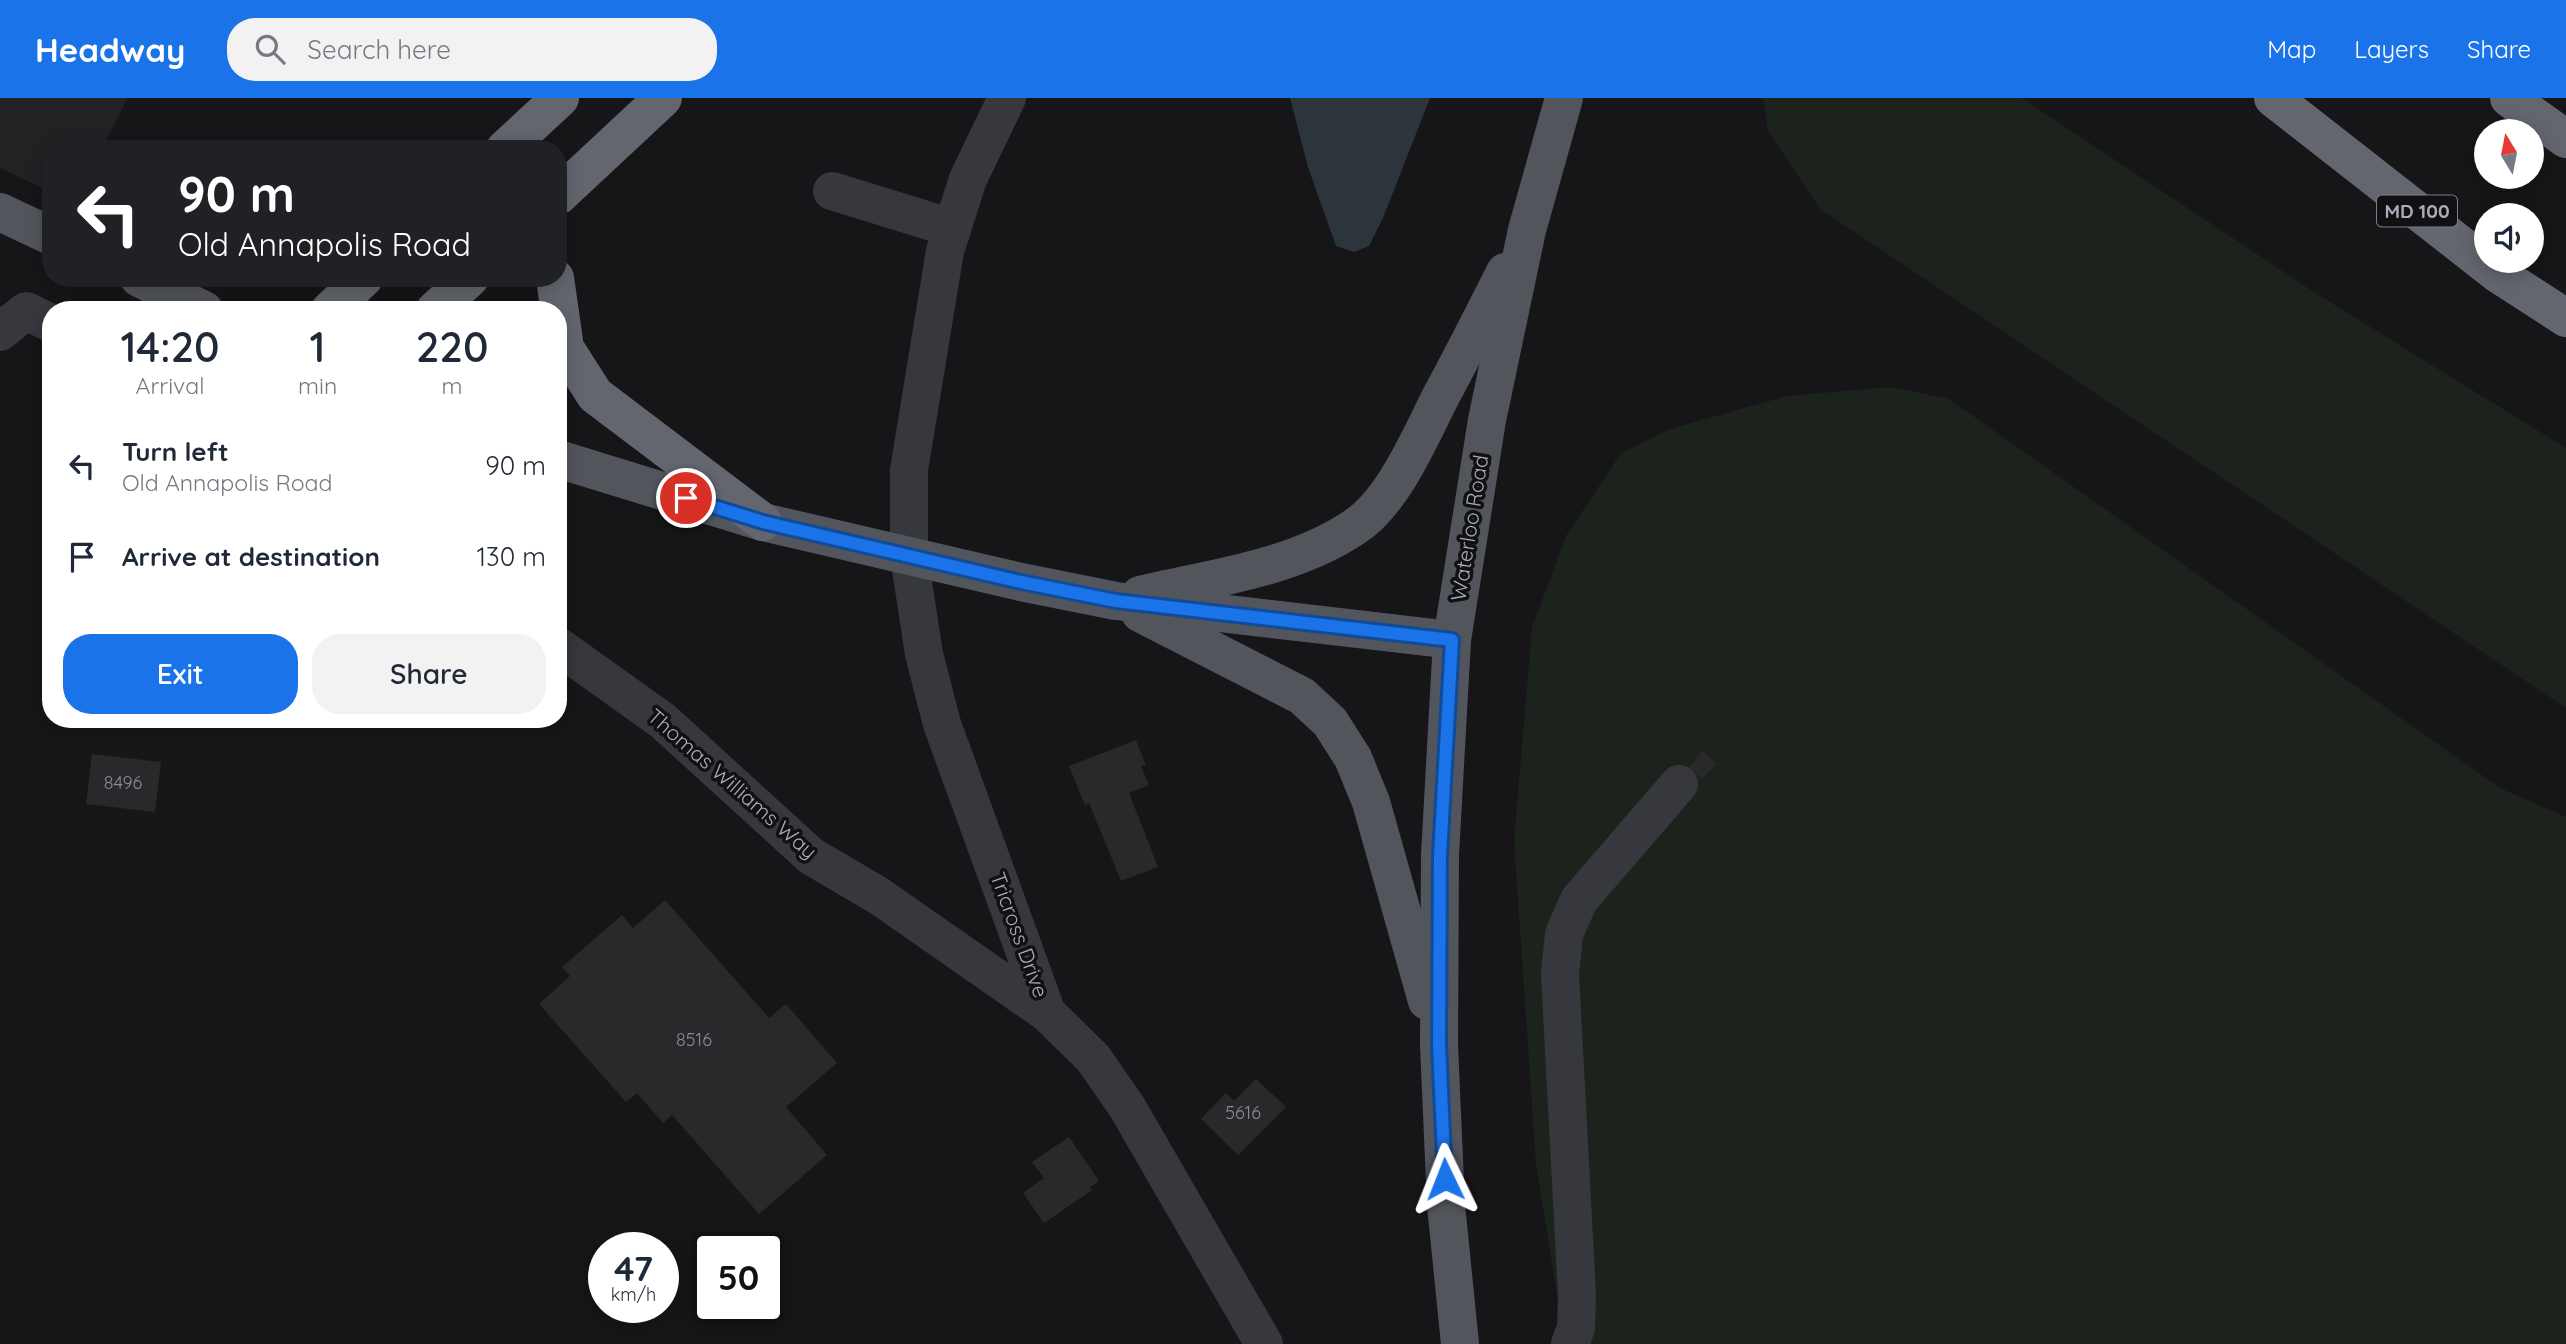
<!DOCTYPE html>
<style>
:root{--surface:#fff;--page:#f2f2f3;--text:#1f2937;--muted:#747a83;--accent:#1a73e8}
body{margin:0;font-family:Quicksand,sans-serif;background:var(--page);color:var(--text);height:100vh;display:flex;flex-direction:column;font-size:26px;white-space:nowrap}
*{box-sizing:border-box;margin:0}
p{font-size:23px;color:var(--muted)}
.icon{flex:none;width:38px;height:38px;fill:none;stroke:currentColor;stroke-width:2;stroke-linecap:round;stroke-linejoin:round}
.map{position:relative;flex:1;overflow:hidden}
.sheet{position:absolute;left:42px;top:203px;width:525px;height:427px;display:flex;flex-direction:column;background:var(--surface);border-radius:28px;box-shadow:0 4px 18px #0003}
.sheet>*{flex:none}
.guide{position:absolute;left:42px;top:42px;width:525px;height:147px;border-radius:28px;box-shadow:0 4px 18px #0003;background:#202124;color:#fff;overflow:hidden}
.needle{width:46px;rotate:350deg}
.tools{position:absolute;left:2474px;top:21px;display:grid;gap:14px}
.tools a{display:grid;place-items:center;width:70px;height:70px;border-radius:50%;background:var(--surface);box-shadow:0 4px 18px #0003;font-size:35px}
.speed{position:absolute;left:588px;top:1134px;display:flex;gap:14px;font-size:35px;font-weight:700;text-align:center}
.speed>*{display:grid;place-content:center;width:91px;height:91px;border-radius:50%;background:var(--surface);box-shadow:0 4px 18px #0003;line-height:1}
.speed small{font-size:18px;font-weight:400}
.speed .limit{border:4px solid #111;border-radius:10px;background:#fff;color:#111}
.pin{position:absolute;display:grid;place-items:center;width:60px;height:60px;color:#fff;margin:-30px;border:4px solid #fff;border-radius:50%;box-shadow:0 2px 7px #0007}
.me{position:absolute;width:77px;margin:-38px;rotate:358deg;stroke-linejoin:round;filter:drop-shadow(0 0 5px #0008)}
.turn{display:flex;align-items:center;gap:24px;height:147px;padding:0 21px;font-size:32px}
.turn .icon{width:91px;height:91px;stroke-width:2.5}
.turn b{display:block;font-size:49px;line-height:60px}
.eta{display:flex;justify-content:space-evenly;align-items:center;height:119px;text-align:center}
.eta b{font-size:42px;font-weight:600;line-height:49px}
.button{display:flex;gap:14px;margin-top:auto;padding:14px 21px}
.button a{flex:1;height:80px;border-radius:28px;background:var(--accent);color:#fff;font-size:28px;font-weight:600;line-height:80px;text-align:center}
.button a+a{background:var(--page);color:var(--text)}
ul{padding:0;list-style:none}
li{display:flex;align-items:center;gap:21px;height:91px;padding:0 21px}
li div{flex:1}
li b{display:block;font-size:26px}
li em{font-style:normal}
header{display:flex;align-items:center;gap:42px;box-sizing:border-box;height:98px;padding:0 35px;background:var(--accent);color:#fff}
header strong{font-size:33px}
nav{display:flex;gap:38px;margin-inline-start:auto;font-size:24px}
.search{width:490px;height:63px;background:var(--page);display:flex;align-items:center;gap:18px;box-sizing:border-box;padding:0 24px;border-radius:28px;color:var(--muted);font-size:26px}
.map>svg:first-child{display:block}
</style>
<header>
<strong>Headway</strong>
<div class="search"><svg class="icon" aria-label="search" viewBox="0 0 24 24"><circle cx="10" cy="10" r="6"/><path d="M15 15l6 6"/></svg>Search here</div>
<nav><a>Map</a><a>Layers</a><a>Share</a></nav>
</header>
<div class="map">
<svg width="2566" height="1246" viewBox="0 0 2566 1246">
<rect width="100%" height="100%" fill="#161618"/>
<polygon fill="#222225" points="0,0 128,0 101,51 51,51 51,94 0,70"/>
<g fill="#1c231d">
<polygon points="1763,0 2022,0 2320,198 2566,350 2566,610 1820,111 1768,33"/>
<polygon points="1891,289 1949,301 2500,690 2566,719 2566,1246 1565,1246 1536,1066 1514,743 1532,530 1566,438 1621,355 1670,331 1787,298"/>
</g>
<polygon fill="#2c353c" points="1290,0 1430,0 1383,120 1369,148 1354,154 1336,148 1308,69"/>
<g fill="#29292c">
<polygon points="1136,642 1146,667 1141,668 1149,687 1129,695 1158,769 1121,783 1089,705 1085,707 1069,668"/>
<polygon points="1703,653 1717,666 1702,681 1689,669"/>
<polygon points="92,656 161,664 155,714 86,706"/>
<polygon points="665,802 769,920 786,906 837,965 786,1009 827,1057 759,1116 672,1017 663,1025 637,995 626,1004 539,906 570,878 562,869 622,817 633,830"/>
<polygon points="1256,981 1286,1009 1238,1057 1201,1021 1226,995 1234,1003"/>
<polygon points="1069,1039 1099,1083 1090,1089 1092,1092 1044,1125 1023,1095 1044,1080 1032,1064"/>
</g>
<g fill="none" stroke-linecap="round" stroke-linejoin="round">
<g stroke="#37383d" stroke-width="38">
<polyline points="1007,0 968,81 945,153 909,372 909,458 924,556 942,626 1047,915 1093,960 1127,1009 1264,1246"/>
<polyline points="832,93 952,130"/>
<polyline points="0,234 26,213 51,225"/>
<polyline points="558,548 663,623 811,758 879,798 1047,915"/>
<polyline points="1570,1246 1576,1230 1577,1197 1560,876 1564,836 1579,802 1679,686"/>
</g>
<g stroke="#53555c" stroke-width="38">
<polyline points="0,114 51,138"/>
<polyline points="139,180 204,212"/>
<polyline points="558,361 763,424 1021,484 1116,503 1452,542"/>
<path d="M1140,497C1211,480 1291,471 1353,430C1393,405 1420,339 1441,298C1463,257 1484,216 1505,174"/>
<polyline points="1140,515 1302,598 1330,624 1353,660 1371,704 1427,903"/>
<polyline points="1460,1246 1446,1107 1439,947 1440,757 1452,542 1487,322 1527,132 1564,0"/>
</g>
<g stroke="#63666e" stroke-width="38">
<polyline points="2273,0 2498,176 2566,220"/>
<polyline points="2509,0 2566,41"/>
<polyline points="505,51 560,0"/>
<polyline points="558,98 663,0"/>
<polyline points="555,180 565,250 595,297 763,424"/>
<polyline points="330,212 364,180"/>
<polyline points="435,212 470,180"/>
</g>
</g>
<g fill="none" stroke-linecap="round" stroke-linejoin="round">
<defs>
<polyline id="route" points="686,400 763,424 1021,484 1116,503 1452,542 1440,757 1439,947 1445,1081"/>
</defs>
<use href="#route" stroke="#114b97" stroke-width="18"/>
<use href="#route" stroke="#1a73e8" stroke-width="12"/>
</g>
<g text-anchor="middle" stroke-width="7" stroke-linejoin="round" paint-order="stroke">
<g font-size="18" fill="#888b94">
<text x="123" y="691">8496</text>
<text x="694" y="948">8516</text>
<text x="1243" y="1021">5616</text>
</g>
<rect fill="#111113" stroke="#7b7e86" stroke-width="2" x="2377" y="97.5" width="80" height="31" rx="5"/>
<g font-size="19" font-weight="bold" fill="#a8adb8">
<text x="2417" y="120">MD 100</text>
</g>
<g font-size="21" fill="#a8adb8" stroke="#111113">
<text transform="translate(1470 430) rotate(-81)" y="7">Waterloo Road</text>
<text transform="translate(732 686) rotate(41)" y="7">Thomas Williams Way</text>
<text transform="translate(1019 837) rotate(70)" y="7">Tricross Drive</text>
</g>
</g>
</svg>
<div class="tools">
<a><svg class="needle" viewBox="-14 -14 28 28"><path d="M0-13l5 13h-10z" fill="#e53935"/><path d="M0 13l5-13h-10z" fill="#747a83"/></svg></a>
<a><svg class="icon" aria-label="sound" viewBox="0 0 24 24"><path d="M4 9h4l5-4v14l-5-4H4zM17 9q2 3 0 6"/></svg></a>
</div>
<div class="speed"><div>47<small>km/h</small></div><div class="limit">50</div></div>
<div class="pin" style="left:686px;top:400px;background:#d93025"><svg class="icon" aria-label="arrive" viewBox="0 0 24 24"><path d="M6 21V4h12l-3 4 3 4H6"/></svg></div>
<svg class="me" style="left:1445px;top:1081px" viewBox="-20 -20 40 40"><path d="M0-17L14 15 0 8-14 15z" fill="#1a73e8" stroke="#fff" stroke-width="4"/></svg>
<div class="guide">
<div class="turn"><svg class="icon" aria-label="left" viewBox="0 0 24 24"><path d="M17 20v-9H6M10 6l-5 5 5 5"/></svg><div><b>90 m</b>Old Annapolis Road</div></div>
</div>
<section class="sheet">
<div class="eta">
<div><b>14:20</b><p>Arrival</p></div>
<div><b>1</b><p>min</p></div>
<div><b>220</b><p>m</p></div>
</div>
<ul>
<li><svg class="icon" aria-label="left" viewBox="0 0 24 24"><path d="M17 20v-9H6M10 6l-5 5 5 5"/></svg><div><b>Turn left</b><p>Old Annapolis Road</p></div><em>90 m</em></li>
<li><svg class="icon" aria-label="arrive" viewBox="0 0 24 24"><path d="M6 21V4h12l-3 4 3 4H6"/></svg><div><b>Arrive at destination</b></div><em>130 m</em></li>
</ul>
<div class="button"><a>Exit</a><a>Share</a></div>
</section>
</div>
